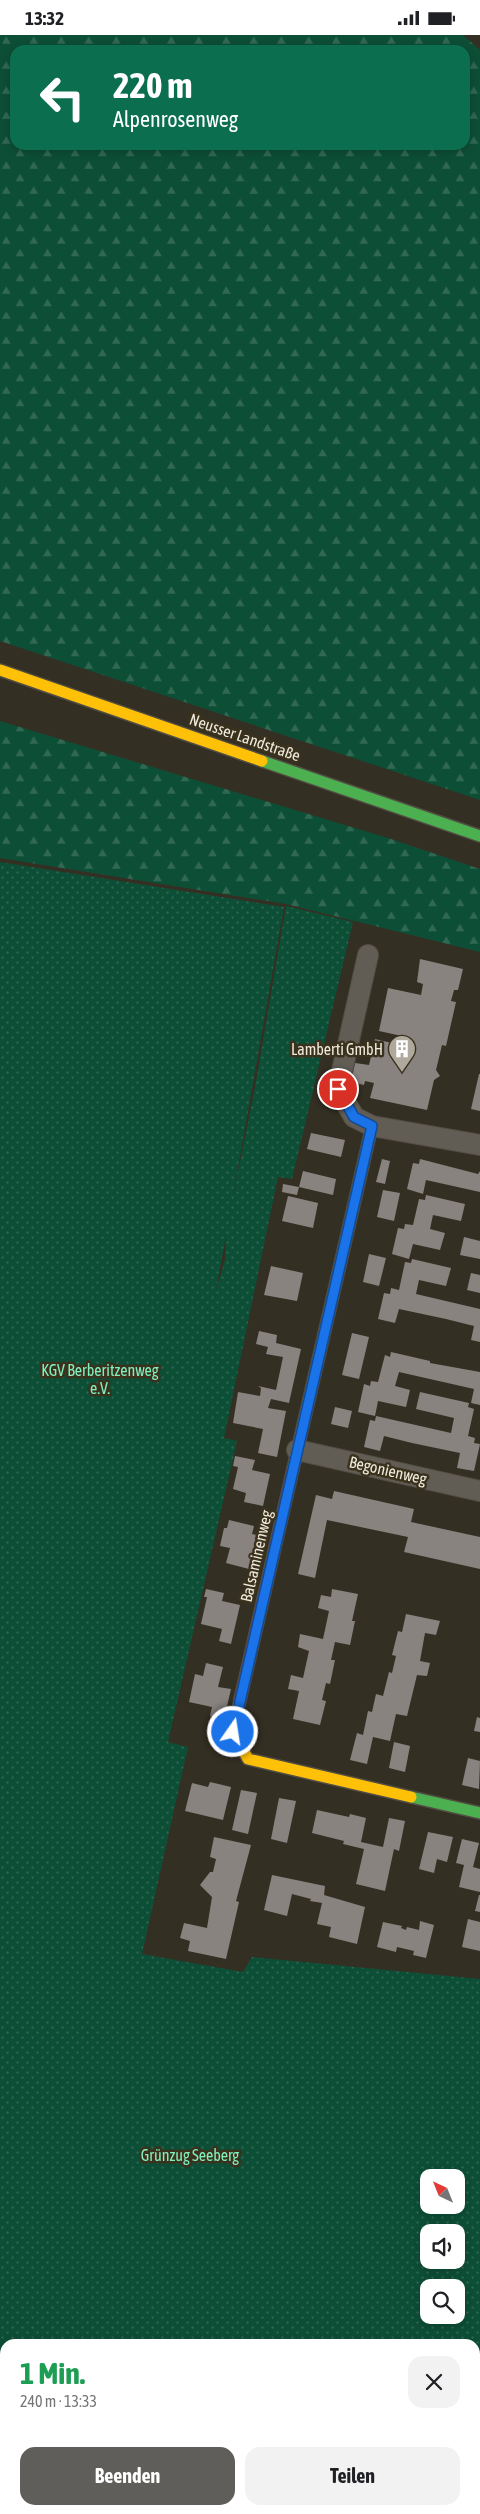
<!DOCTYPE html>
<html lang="de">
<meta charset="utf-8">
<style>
:root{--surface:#fff;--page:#f2f2f2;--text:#202124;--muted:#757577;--accent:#605e5a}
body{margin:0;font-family:"Asap Condensed",sans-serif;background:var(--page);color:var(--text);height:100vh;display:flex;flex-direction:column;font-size:19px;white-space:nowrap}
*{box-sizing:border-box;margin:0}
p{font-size:16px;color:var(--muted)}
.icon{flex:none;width:28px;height:28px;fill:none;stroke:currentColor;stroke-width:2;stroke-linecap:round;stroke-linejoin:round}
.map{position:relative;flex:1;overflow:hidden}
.drawer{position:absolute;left:0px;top:2304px;width:480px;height:176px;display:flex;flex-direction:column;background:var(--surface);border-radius:15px 15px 0 0;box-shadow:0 2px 8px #0003}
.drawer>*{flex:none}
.banner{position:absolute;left:10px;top:10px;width:460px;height:105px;border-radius:15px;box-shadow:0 2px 8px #0003;background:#0b6e4f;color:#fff;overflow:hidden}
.needle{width:32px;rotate:317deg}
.tools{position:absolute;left:420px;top:2134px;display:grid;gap:10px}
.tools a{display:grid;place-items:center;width:45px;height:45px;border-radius:10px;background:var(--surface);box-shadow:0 2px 8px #0003;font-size:25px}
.pin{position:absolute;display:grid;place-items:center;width:42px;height:42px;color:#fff;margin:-21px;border:2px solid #fff;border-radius:50%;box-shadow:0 1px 5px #0007}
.me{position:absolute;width:55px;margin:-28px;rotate:13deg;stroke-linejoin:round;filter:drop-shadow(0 0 4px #0008)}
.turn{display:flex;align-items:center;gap:18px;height:105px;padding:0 20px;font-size:22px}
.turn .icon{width:65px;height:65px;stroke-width:2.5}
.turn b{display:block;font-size:35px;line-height:42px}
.round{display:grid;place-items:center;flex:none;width:52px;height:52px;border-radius:15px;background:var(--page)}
.head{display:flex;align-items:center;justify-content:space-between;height:85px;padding:0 20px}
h1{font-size:30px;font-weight:700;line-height:38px;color:#1e9e55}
.action{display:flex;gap:10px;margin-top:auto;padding:10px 20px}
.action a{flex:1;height:58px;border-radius:15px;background:var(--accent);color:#fff;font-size:20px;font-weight:700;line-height:58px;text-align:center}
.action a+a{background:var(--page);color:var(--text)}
.status{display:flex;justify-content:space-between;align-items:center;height:35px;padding:0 25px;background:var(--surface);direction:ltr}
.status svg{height:14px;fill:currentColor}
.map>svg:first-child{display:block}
</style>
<div class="status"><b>13:32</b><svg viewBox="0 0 49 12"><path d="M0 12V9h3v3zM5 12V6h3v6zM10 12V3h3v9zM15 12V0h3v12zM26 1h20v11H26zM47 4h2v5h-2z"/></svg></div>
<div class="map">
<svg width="480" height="2479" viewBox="0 0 480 2479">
<defs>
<pattern id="green-dots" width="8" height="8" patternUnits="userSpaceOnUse" patternTransform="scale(1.25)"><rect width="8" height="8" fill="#0d4e36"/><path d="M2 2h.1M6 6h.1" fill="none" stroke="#316853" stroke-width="1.8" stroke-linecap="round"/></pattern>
<pattern id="forest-firs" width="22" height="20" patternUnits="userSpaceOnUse" patternTransform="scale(1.25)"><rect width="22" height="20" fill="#0d4e36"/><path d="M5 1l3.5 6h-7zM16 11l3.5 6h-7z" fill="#316853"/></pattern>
</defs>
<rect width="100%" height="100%" fill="#342f23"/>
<path fill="url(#green-dots)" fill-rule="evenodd" d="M0,827L284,872L233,1161L254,1058L286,871L353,887L292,1144L278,1142L224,1403L237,1406L168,1707L188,1712L142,1919L243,1937L252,1922L480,1944V2447L475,2446V2309H5V2377L0,2376ZM226,1200L225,1225L216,1255ZM429,2142H456V2170H429ZM429,2198H456V2225H429ZM429,2252H456V2280H429Z"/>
<g fill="url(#forest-firs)" fill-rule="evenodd">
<path d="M0,0H463L480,15V765L0,606ZM15,15H465V110H15Z"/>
<polygon points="0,686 388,803 480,834 480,917 286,869 0,823"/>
</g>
<g fill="#898380">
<polygon points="420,924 463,934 458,955 454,955 451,966 456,967 446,1011 442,1010 436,1035 440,1041 434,1045 427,1075 370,1063 374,1048 365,1046 364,1050 351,1047 355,1028 369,1030 375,1004 409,1012 411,1003 379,996 388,953 421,960 423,949 417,947"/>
<polygon points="479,1039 480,1039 480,1076 471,1074"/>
<polygon points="311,1098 345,1105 341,1122 307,1114"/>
<polygon points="382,1124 390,1126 385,1149 376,1147"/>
<polygon points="420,1124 478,1139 480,1136 480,1157 426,1145 423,1159 407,1154 413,1128 419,1129"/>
<polygon points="303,1136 336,1144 333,1160 299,1152"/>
<polygon points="283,1149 299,1152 297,1160 282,1157"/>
<polygon points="383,1155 400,1158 394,1186 377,1182"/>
<polygon points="426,1160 465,1169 461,1186 433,1180 430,1194 445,1198 440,1215 413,1209 409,1224 392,1219 398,1193 404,1194 405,1189 413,1190 419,1164 425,1165"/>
<polygon points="288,1161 318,1168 313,1193 282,1186"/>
<polygon points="464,1202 480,1206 480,1224 460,1220"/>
<polygon points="369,1219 386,1223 379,1251 363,1247"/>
<polygon points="412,1224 451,1233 446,1251 419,1245 416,1259 480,1274 480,1307 471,1305 474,1291 446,1284 399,1274 395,1288 378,1284 384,1258 390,1259 391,1253 399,1255 405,1227 411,1228"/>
<polygon points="271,1231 303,1238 297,1266 264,1260"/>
<polygon points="471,1238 480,1240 480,1258 467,1255"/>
<polygon points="259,1296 277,1300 276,1308 301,1314 289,1368 271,1364 268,1373 286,1376 277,1422 258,1418 263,1394 233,1388 238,1357 260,1361 261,1353 258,1351 276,1355 283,1322 266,1319 268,1312 256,1309"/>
<polygon points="352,1298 369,1302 359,1344 342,1340"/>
<polygon points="391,1317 430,1326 430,1328 480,1337 480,1370 471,1368 474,1354 399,1337 395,1351 410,1355 406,1372 378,1366 375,1381 358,1377 364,1349 370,1351 371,1346 378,1347 385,1320 390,1322"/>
<polygon points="420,1357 469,1368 468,1372 474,1374 468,1401 475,1403 474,1408 480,1409 474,1436 457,1433 460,1418 412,1408 384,1401 380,1416 364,1412 370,1385 375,1386 376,1381 451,1398 454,1383 416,1374"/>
<polygon points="335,1372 352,1376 348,1393 331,1389"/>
<polygon points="235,1421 255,1425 252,1435 270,1439 263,1471 244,1467 246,1458 233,1454 238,1432 233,1431"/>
<polygon points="334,1456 414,1474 411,1487 480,1502 480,1534 404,1517 408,1502 327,1485 315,1543 298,1539 316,1460 332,1464"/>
<polygon points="229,1485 254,1491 252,1499 257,1500 249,1534 226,1528 230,1513 220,1511 224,1493 227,1493"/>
<polygon points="206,1554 224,1558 222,1566 240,1570 231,1609 219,1606 222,1594 201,1589 207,1562 204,1562"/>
<polygon points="332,1554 358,1559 352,1586 355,1586 350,1610 335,1607 331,1625 335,1625 330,1649 326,1648 322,1665 326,1666 320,1690 293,1684 299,1656 288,1654 291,1640 303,1643 309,1616 298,1612 300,1599 323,1604 329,1576 318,1573 321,1560 331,1562"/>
<polygon points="406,1579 440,1586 436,1600 425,1598 420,1626 430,1628 427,1641 417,1640 407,1681 396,1679 390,1706 373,1702 367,1729 350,1725 357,1698 363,1700 368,1676 372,1677 376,1659 383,1661 389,1637 392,1638 396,1621 392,1620 398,1596 402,1597"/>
<polygon points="206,1628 223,1632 218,1652 231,1654 224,1684 210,1681 212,1672 189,1667 195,1639 203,1641"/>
<polygon points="477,1682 480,1683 480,1697 474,1696"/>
<polygon points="394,1707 410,1711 405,1737 389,1733"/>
<polygon points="468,1723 480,1726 479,1754 462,1750"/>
<polygon points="210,1747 231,1752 223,1785 185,1776 192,1748 208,1752"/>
<polygon points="241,1755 257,1758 248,1799 232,1795"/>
<polygon points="279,1763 296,1766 287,1808 271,1804"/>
<polygon points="317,1775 349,1782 350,1779 366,1783 361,1807 383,1812 389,1783 405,1786 399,1816 394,1814 385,1856 356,1849 364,1814 343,1809 344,1806 312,1798"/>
<polygon points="428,1797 453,1802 447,1827 437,1824 434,1838 419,1834"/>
<polygon points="214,1802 251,1810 236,1866 239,1867 226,1924 188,1916 190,1906 180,1903 184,1888 207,1893 212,1862 200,1850 210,1837 213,1837 216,1824 210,1822"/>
<polygon points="462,1804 479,1808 473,1832 480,1834 480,1857 459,1852 464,1830 456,1828"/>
<polygon points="272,1840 325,1851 324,1860 365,1872 357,1909 329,1902 331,1892 317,1889 322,1868 310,1866 311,1864 292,1859 287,1881 264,1875"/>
<polygon points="479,1860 480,1860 480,1877 475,1876"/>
<polygon points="468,1884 480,1887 480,1916 462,1912"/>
<polygon points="420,1886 434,1890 426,1923 413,1920 414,1916 397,1912 396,1917 377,1912 383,1887 402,1891 401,1893 406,1895 407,1892 419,1895"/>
<polygon points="2,2453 5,2454 5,2475 28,2475 27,2479 0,2479"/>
<polygon points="104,2475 114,2477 114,2479 104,2479"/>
<polygon points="197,2475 228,2475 227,2479 196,2479"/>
<polygon points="295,2475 354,2475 353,2479 297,2479 294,2478"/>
</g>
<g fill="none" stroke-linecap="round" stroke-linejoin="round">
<defs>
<g id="street">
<polyline points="368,920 338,1054 354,1082 372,1091 480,1110"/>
<polyline points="297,1415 480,1456"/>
</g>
<g id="fast">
<polyline points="262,726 480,801"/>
<polyline points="293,1434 372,1091"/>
<polyline points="411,1762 480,1778"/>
</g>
<g id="slow">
<polyline points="0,635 262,726"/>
<polyline points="240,1665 233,1697 248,1724 411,1762"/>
</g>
<polyline id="jam" points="240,1665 293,1434"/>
</defs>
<use href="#street" stroke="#524d43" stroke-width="22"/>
<use href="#fast" stroke="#524d43" stroke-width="14"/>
<use href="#slow" stroke="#524d43" stroke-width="14"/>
<use href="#jam" stroke="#524d43" stroke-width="14"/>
<use href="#street" stroke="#615c54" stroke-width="20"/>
<use href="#fast" stroke="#4caf50" stroke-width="11"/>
<use href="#slow" stroke="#ffc107" stroke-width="11"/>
<use href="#jam" stroke="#c62828" stroke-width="11"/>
</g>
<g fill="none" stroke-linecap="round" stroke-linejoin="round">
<defs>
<polyline id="route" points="233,1697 372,1091 354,1082 338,1054"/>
</defs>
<use href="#route" stroke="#114b97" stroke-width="12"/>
<use href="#route" stroke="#1a73e8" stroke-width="9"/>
</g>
<defs>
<symbol id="building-pin" viewBox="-11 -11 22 30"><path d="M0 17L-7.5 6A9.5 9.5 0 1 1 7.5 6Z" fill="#aea99c" stroke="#3a321d"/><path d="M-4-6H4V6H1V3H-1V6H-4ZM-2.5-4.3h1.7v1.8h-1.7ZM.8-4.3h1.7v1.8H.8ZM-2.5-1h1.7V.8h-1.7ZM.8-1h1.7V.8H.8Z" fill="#fff"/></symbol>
</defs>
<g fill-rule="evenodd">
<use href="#building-pin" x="386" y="998" width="32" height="43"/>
</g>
<g text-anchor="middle" stroke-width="5" stroke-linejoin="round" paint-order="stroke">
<g font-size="16" fill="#f0eadd" stroke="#3a321d">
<text transform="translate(245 702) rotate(19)" y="6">Neusser Landstraße</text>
<text transform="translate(388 1435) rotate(13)" y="6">Begonienweg</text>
<text transform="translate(256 1521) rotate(-77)" y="6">Balsaminenweg</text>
</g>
<g font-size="16" fill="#f0eadd" stroke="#3a321d" text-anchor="end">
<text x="383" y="1020">Lamberti GmbH</text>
</g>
<g font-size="16" fill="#80f0c0" stroke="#3a321d">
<text x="100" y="1341">KGV Berberitzenweg<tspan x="100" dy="18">e.V.</tspan></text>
<text x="190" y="2126">Grünzug Seeberg</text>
</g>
</g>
</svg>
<div class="tools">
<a><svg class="needle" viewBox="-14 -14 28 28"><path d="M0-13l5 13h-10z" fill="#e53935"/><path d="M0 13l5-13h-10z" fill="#757577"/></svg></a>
<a><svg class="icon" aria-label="sound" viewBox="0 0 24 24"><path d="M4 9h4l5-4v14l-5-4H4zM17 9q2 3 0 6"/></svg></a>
<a><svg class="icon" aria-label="search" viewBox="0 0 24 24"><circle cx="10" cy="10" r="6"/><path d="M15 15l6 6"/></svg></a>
</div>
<div class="pin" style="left:338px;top:1054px;background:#d93025"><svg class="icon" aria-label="arrive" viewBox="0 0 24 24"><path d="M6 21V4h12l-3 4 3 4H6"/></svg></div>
<svg class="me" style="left:233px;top:1697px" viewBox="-20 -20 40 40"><circle r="17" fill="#1a73e8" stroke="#fff" stroke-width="3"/><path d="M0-11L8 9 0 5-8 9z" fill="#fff"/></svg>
<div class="banner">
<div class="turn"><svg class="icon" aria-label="left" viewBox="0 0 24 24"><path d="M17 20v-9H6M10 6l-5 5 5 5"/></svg><div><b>220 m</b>Alpenrosenweg</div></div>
</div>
<section class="drawer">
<div class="head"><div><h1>1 Min.</h1><p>240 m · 13:33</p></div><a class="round"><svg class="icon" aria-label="close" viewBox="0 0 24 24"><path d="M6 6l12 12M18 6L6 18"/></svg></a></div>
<div class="action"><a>Beenden</a><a>Teilen</a></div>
</section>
</div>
